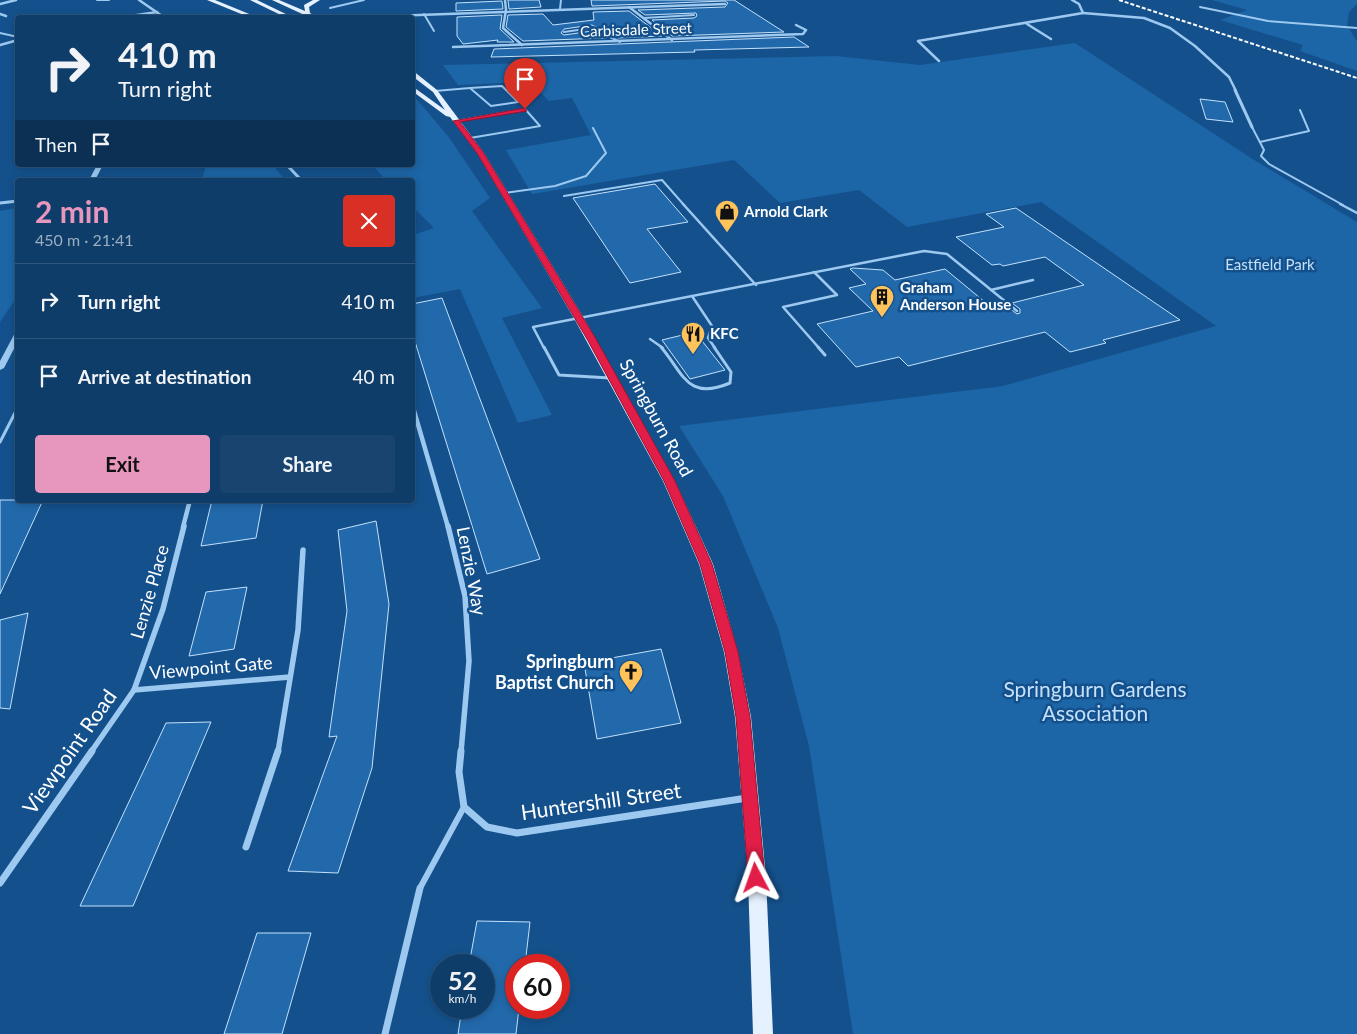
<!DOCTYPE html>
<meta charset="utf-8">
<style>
:root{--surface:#0f3d69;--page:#18446f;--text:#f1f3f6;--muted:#9baec0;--line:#2f567d;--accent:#e797bd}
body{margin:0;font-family:Lato,sans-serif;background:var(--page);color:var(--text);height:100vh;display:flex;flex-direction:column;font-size:19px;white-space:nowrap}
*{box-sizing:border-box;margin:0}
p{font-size:16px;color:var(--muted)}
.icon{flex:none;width:28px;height:28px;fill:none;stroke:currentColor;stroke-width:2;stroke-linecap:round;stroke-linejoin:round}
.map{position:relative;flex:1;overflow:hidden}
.details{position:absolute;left:15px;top:178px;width:400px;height:325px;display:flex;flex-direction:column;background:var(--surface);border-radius:5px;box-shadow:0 2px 8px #0003,0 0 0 1px var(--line)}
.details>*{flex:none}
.top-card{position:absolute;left:15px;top:15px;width:400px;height:152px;border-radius:5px;box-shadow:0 2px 8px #0003,0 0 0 1px var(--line);background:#0f3d69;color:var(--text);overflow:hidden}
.speed{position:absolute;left:430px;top:954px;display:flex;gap:10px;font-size:25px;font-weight:700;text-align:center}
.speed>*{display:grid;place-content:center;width:65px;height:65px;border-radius:50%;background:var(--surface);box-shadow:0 2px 8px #0003,0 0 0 1px var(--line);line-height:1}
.speed small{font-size:12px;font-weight:400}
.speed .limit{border:8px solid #d22;background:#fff;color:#111}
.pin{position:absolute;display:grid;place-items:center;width:42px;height:42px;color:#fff;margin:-51px -21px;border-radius:50% 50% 50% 0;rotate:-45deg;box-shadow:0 0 5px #0007}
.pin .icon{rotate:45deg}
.me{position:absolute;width:55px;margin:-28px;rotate:356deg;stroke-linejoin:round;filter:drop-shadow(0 0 4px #0008)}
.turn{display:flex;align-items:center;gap:18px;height:105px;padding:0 20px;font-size:22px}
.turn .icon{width:65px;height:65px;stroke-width:2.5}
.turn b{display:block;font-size:35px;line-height:42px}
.then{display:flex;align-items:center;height:48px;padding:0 20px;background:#0003;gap:10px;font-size:19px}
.round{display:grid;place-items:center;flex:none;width:52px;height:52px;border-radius:5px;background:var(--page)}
.overview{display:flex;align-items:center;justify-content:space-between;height:85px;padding:0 20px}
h1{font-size:30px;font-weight:700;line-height:38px;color:var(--accent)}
.button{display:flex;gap:10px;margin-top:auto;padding:10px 20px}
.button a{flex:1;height:58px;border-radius:5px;background:var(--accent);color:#111;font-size:20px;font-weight:700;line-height:58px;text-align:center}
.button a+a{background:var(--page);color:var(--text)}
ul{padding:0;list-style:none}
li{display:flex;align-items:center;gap:15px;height:75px;padding:0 20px;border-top:1px solid var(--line)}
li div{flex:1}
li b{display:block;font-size:19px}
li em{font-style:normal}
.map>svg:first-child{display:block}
</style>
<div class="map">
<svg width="1357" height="1034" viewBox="0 0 1357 1034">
<rect width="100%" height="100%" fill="#14518c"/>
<g fill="#1c65a6">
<polygon points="1212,0 1357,0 1357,4 1349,12 1347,26 1357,41 1357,71 1300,51 1303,45 1220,20 1247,10"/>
<polygon points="1075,43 1251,158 1357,222 1357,1034 853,1034 809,746 778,628 723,496 679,426 1003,386 1216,326 1041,202 907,227 859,190 780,203 734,160 532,194 506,150 591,135 572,98 549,101 530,82 458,85 443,65 836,56 920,65"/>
<polygon points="413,95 448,136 490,198 472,211 542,308 502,318 552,415 518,423 460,289 413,298 413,235 434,228 413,207 412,180 386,180 372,165 412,165"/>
<polygon points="206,165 273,165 285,180 202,180"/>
<polygon points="17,208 17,297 0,322 0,211"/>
</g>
<g fill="#2269ab" stroke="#c3e1fc">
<polygon points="508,0 539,0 541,7 509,9"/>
<polygon points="591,0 734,0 784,32 672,36 652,20 694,18 697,16 696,13 645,15 638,10 725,7 728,3 725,1 592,6"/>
<polygon points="502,1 503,9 456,11 456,3"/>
<polygon points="629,11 662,36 618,38 592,25 564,29 561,33 564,35 592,31 606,38 523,41 506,27 508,15 543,14 553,25 594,20 593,12"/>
<polygon points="502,15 500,29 514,42 497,42 498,40 463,44 457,36 457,17"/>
<polygon points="794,37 809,47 694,50 695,52 491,57 494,49"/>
<polygon points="1200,99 1225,102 1233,122 1206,119"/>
<polygon points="655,184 688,222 647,229 681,272 630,283 573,198"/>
<polygon points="1016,208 1180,320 1103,340 1106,343 1070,352 1045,332 908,366 899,357 856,367 817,324 873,311 849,288 866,284 850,269 853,268 883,270 895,280 945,269 991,307 1004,304 1017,314 1020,313 1020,309 1012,303 1084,285 1045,257 1003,266 1000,264 992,265 956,237 1004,227 986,214"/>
<polygon points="442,298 540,559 487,574 412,332 412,304"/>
<polygon points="695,332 725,370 690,379 662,340"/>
<polygon points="0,500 43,500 0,594"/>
<polygon points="212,500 263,500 256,538 201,546"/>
<polygon points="376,521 389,604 372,768 338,873 288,871 337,736 329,737 347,611 338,530"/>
<polygon points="247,587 234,649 189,656 206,592"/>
<polygon points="28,613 10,709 0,708 0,620"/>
<polygon points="661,649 681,723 597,739 584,663"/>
<polygon points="211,722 133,906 80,906 166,723"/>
<polygon points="477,921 530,922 525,965 516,965 516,1008 519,1008 516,1034 458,1034 462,1008 484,1008 484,965 469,965"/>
<polygon points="257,933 311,933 282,1034 224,1034"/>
</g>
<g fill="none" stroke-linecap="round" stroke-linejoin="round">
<g stroke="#9dc9f0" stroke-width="2">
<polyline points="97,0 109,0"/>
<polyline points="1200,7 1268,21 1357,28"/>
<polyline points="330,8 364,0"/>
<polyline points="560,9 561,0"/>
<polyline points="424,14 434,31"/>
<polyline points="644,18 694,15"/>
<polyline points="564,32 592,28 620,42"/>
<polygon points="502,86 518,102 491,106 470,88"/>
<polyline points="435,91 470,88"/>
<polyline points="456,121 525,109 540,126 470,138"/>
<polyline points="1252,127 1264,150 1261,156 1269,164 1343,205"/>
<polyline points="1260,142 1309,131 1300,110"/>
<polyline points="504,193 555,186 586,176 606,153 593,128"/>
<polyline points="564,196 662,180 684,205"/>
</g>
<g stroke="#9dc9f0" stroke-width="2.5">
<polyline points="683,204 756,285"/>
<polyline points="1340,204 1357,213"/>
<polyline points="814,272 837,295 783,307 819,348"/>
<polyline points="991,290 1033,280"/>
<polyline points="692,296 712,326 708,338 715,348"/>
<polyline points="650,339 663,348"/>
<polyline points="544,348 533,327 924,251 947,254 1017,311"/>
</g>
<g stroke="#9dc9f0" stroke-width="3">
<polyline points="544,347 559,375 610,378"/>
<path d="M661,347C684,374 687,401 730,383L731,372L714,347"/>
<polyline points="818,347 825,355"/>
<polyline points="0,442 18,407"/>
</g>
<polyline stroke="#9dc9f0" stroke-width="6" points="420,888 464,807"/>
<g stroke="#9dc9f0" stroke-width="2.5">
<polyline points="139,0 165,18"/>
<polyline points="505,0 506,10 503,28 522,45"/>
<polyline points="0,4 16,0"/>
<polyline points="629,7 672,40"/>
<polyline points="1083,13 1144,18 1170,28 1195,46 1229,77 1236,91"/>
<polyline points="0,14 6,16"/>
<polyline points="391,16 725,4"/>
<polyline points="117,18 157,12"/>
<polyline points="1027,24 1051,39"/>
<polyline points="0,45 18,40"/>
<polyline points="453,47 803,34 806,30 796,25"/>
<polyline points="939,61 918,41 1083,13 1079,4 1072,0"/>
</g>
<g stroke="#9dc9f0" stroke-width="3">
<polyline points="1235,90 1252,127"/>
<polyline points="287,165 301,180"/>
<polyline points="0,203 18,201"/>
</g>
<g stroke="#9dc9f0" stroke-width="4.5">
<polyline points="412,404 448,527"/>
<polyline points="183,527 190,500"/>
</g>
<g stroke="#9dc9f0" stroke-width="5.5">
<polyline points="448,526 465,596 469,661 461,752"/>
<polyline points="134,690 290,677"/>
<polyline points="91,752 134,690 163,609 184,526"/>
<polyline points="278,752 298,630 303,550"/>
</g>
<g stroke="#9dc9f0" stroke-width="7">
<polyline points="461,751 459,772 464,807 487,827 517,833 747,798"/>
<polyline points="246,847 278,751"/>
<polyline points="0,883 92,751"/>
<polyline points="385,1034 420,888"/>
</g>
<g fill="#9dc9f0" fill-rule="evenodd">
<polygon points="0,32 18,36 18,38 0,34"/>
<polygon points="97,165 103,165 95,180 89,180"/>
<polygon points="18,331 18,341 4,368 0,370 0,361 15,333"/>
</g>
<g fill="#e6f1ff" fill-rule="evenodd">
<polygon points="207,0 215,0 259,18 251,18"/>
<polygon points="250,0 257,0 294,18 287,18"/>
<polygon points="272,0 279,0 305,11 304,5 313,0 320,0 309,7 310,13 319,18 311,18"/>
<polygon points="412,70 437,90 484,153 585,320 675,481 713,564 738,652 751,717 766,878 773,1034 753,1034 748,878 735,717 724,652 699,564 663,481 575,320 477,153 450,117 446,116 412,91 412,86 445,110 433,92 412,76"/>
</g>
<polyline stroke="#fff" stroke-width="2" stroke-dasharray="4 2" stroke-linecap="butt" points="1119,0 1357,78"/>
</g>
<polygon fill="#e11d48" stroke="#92132f" points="525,108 527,111 460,122 483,152 596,339 675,481 712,564 738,652 750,717 765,878 762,884 756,887 751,884 748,878 736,717 725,652 700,564 664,481 587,339 477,153 453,121"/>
<defs>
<symbol id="shop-pin" viewBox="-11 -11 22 30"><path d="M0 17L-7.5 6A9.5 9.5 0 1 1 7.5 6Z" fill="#ffc35c" stroke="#14518c"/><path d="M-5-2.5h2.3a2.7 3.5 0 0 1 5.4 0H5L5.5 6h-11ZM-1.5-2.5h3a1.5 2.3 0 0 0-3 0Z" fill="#111"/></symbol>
<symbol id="building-pin" viewBox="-11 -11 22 30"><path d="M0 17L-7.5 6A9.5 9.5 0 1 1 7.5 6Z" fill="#ffc35c" stroke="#14518c"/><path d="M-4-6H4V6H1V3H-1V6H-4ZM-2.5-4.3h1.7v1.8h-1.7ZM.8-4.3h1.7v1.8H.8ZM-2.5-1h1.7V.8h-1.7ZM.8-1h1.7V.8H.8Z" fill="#111"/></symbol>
<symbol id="restaurant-pin" viewBox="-11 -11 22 30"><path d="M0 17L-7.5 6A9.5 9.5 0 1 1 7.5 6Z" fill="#ffc35c" stroke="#14518c"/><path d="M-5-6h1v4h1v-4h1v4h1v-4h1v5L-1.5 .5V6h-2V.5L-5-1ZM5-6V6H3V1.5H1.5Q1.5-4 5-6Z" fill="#111"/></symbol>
<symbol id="church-pin" viewBox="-11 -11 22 30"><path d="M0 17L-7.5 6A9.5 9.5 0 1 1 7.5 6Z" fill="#ffc35c" stroke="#14518c"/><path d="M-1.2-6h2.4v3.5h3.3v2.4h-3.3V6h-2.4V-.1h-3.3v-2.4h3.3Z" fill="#111"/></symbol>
</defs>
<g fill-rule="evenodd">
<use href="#shop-pin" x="713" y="198" width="28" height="38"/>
<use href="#building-pin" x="868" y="283" width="28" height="38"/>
<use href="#restaurant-pin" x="679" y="320" width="28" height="38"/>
<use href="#church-pin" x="617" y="658" width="28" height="38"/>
</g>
<g text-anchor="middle" stroke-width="5" stroke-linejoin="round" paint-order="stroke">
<g font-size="15" fill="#fff" stroke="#14518c">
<text transform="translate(636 30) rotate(-2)" y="5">Carbisdale Street</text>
</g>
<g font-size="15" font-weight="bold" fill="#fff" stroke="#14518c" text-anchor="start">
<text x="744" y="217">Arnold Clark</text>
<text x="900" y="293">Graham<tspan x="900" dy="17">Anderson House</tspan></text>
<text x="710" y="339">KFC</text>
</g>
<g font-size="15" fill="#c3e1fc" stroke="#14518c">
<text x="1270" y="270">Eastfield Park</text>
</g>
<g font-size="18" fill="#fff" stroke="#14518c">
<text transform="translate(656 418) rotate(61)" y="6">Springburn Road</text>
<text transform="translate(471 571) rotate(79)" y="6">Lenzie Way</text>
<text transform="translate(150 592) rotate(-74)" y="6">Lenzie Place</text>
<text transform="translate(211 668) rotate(-5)" y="6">Viewpoint Gate</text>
</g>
<g font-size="18" font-weight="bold" fill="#fff" stroke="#14518c" text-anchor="end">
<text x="614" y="668">Springburn<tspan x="614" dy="21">Baptist Church</tspan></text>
</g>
<g font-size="21" fill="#c3e1fc" stroke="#14518c">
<text x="1095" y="697">Springburn Gardens<tspan x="1095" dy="24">Association</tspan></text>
</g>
<g font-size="21" fill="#fff" stroke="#14518c">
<text transform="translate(70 752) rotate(-55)" y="7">Viewpoint Road</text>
<text transform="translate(601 802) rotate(-8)" y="7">Huntershill Street</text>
</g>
</g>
</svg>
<div class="speed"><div>52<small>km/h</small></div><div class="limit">60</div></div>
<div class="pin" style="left:525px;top:109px;background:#d93025"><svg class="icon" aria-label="arrive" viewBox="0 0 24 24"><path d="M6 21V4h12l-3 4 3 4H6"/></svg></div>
<svg class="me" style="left:756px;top:878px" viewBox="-20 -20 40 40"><path d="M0-17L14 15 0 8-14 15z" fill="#e11d48" stroke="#fff" stroke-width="4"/></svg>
<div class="top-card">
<div class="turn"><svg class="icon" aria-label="right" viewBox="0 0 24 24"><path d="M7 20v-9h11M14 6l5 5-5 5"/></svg><div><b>410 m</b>Turn right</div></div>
<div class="then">Then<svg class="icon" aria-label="arrive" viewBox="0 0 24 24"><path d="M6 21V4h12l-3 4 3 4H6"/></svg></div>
</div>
<section class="details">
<div class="overview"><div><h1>2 min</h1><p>450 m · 21:41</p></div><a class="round" style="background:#d93025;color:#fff"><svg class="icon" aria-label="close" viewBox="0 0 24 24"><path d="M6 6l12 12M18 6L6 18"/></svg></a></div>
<ul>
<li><svg class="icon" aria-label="right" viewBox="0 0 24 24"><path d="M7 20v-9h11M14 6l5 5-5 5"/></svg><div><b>Turn right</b></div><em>410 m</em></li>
<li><svg class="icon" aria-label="arrive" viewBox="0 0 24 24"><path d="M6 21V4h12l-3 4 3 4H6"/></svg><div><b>Arrive at destination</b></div><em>40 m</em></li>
</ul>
<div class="button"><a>Exit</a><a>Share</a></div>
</section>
</div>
